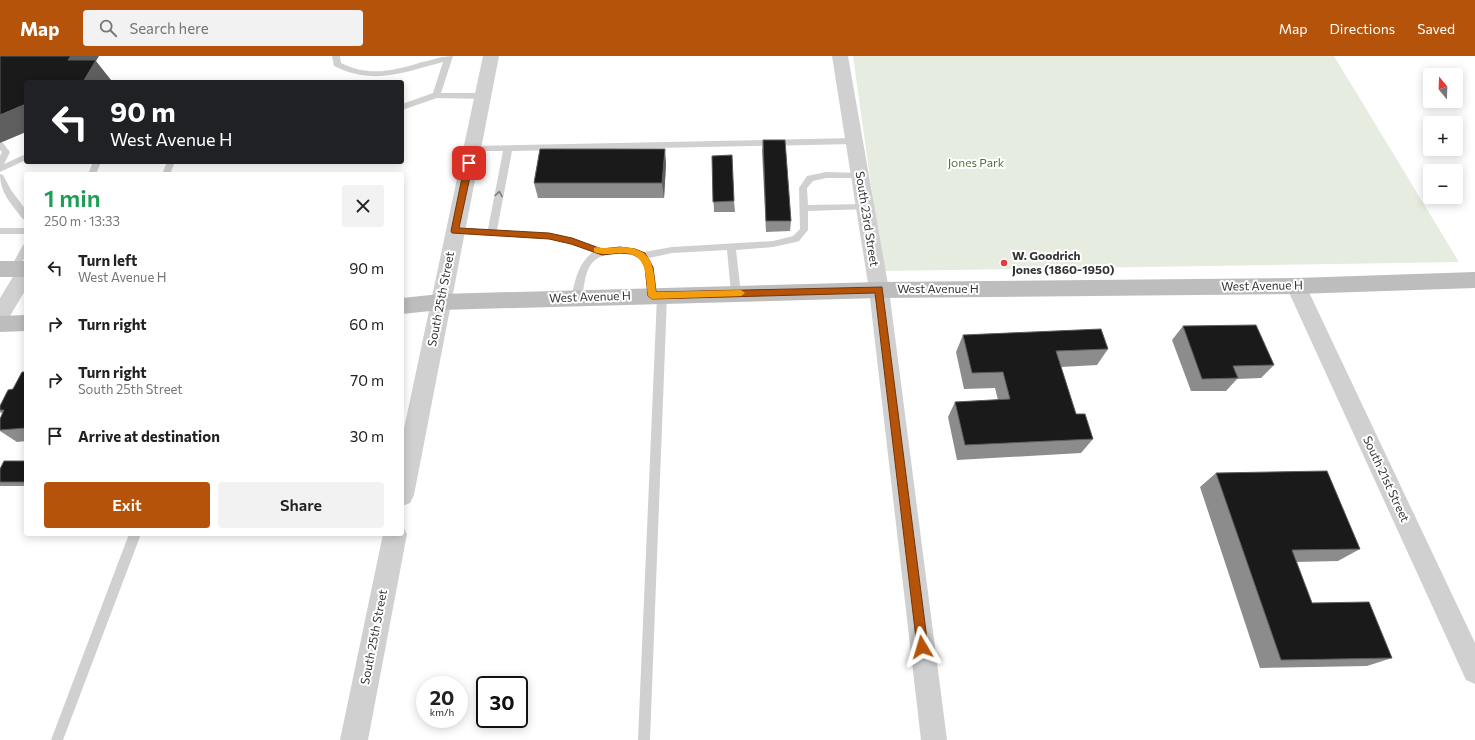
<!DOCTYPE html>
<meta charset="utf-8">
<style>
:root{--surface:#fff;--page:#f2f2f2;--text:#222;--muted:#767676;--accent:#b45309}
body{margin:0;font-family:Commissioner,sans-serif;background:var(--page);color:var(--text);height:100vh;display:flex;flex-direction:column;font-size:15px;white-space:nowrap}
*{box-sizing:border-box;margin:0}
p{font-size:13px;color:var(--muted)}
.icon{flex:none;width:22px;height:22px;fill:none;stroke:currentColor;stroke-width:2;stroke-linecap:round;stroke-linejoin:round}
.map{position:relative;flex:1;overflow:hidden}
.panel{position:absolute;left:24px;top:116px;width:380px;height:364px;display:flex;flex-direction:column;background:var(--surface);border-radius:4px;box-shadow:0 2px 10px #0003}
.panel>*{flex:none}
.top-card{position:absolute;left:24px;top:24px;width:380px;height:84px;border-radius:4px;box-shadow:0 2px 10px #0003;background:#202124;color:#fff;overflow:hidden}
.needle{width:26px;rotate:341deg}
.controls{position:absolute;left:1423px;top:12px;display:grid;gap:8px}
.controls a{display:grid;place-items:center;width:40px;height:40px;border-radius:4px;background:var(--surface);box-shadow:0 2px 10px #0003;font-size:20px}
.speed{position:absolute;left:416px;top:620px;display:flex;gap:8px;font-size:20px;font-weight:700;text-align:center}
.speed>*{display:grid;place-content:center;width:52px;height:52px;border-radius:50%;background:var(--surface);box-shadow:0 2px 10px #0003;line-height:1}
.speed small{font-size:10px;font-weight:400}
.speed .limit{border:2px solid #111;border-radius:6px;background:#fff;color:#111}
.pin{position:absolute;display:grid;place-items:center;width:34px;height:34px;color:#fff;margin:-17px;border-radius:8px;box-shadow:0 2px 6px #0006}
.me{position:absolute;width:44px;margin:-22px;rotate:353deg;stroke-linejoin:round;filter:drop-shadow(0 0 3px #0008)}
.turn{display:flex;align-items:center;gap:14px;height:84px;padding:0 20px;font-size:18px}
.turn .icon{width:52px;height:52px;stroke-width:2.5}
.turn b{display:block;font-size:28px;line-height:34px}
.round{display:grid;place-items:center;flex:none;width:42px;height:42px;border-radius:4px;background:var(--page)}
.head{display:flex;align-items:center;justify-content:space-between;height:68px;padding:0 20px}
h1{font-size:24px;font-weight:600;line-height:30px;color:#1e9e55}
.primary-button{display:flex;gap:8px;margin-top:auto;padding:8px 20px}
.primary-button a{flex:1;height:46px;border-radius:4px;background:var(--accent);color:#fff;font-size:16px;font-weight:600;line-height:46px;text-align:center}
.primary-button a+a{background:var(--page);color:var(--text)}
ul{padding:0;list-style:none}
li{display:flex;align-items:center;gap:12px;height:56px;padding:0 20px}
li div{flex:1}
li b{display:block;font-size:15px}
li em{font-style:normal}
header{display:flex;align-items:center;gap:24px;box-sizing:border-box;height:56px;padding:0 20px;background:var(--accent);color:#fff}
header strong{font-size:19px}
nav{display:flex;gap:22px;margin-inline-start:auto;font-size:14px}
.search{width:280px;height:36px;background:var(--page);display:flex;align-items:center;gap:10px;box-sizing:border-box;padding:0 14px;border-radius:4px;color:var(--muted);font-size:15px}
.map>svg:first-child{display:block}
</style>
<header>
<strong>Map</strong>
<div class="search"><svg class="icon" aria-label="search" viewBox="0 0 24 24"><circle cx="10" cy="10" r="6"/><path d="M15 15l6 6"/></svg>Search here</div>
<nav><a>Map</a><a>Directions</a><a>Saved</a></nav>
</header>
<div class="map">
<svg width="1475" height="684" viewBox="0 0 1475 684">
<rect width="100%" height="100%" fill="#fff"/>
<polygon fill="#e6ecdf" points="853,0 1334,0 1459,206 883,215"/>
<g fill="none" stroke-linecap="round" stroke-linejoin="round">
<g fill="#d0d0d0" fill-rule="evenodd">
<path d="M332,0H340L341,7C369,21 393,15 422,6C433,4 442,0 453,0L441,37H483L487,40L483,43L437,42L402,54V48L433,37L443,6C404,16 374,30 334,10Z"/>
<path d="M854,82L858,85L854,88L512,95L497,174L549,177L572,182L602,193L624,191L644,196L672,191L773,185L793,180L800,173L799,132L807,120L826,116L863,117L864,119L863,121L860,122H826L813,125L807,132L808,149L865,148L869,151L868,153L808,155V174L799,185L796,186L773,191L736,194L741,237L736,241L731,237L727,194L672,197L649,202C655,214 656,227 657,240L652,244L647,240C647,229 648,216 642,207C638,200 631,198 623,198C572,194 592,241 576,246L571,242C575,225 578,207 593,196L571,188L549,183L455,178L451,175L455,172L488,173L503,95H469L468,93L472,90Z"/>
<polygon points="0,86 3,87 10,96 4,108 26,98 26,104 0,116 0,100 2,96 0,94"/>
<polygon points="93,106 101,106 96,118 88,118"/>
<polygon points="167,106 175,106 170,118 162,118"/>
<path d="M0,118L3,119L11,134L26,154V164L23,163C12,149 0,137 0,118Z"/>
<rect x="0" y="172" width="26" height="6"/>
<polygon points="26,188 26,199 17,215 11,215 9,213 11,211 23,189"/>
<polygon points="662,236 667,240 650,684 638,684 657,240"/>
<polygon points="129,478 141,478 63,684 51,684"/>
</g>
<g fill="#d0d0d0" fill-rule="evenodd">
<polygon points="832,0 848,0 889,234 947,684 921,684 869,234"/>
<polygon points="26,209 26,233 7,265 0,267 0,242 19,211"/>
<polygon points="1296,222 1303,225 1306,230 1475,587 1475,628 1466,624 1286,230 1289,225"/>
</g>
<g fill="#d0d0d0" fill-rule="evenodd">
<polygon points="483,0 499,0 414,439 410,447 402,450 402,382"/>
<polygon points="402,469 407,478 368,684 340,684 383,478 402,478"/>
</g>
<g fill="#bdbdbd" fill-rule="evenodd">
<rect x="0" y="205" width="26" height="16"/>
<polygon points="1475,216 1475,232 1296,238 879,242 440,254 402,258 402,242 440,238 879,226 1296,222"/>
<polygon points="26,259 26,275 0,276 0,260"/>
</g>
</g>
<g fill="#8c8c8c">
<polygon points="763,84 791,165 790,175 766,176 762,95"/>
<polygon points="712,100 734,145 735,156 714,156"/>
<polygon points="666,108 664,142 538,142 534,127"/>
<polygon points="1183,270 1274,309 1261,322 1237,323 1226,335 1191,335 1172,284"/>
<polygon points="963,279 1108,293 1097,309 1061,311 1076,358 1093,383 1081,397 957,404 948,361 955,346 998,344 995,332 964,333 956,296"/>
<polygon points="26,316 26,385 17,386 0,375 0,363 3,358 0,356 0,350"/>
<polygon points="26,405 26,430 0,430 0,413"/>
<polygon points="1216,417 1360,493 1338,505 1296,506 1312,547 1392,602 1367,610 1260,612 1200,431"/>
</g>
<g fill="#5f5f5f">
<polygon points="71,0 99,0 96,5 111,24 110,26 83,26 68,4"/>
<polygon points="26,48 26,76 0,87 0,59"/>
<polygon points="665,93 666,108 664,142 662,127"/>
</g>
<g fill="#1a1a1a" stroke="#5f5f5f">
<polygon points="0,0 71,0 68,4 96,4 83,26 26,26 26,48 0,59"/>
<polygon points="763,84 785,84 791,165 766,165"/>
<polygon points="540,93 665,93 662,127 534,127"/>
<polygon points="732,99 734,145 713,146 712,100"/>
<polygon points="1256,269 1274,309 1233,310 1238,322 1202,323 1183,270"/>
<polygon points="1101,273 1108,293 1056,295 1076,358 1085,358 1093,383 965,389 955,346 1010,343 1003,316 972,317 963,279"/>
<polygon points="22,316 26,316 26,372 0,374 0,363 4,354 0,354 0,350 8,334 13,333"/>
<polygon points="4,405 26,405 26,426 0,426 0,413"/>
<polygon points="1327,415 1360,493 1292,494 1312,547 1369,546 1392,602 1281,604 1216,417"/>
</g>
<defs><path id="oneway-chevron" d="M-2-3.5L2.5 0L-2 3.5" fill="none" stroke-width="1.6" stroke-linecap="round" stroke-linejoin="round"/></defs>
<use stroke="#7a7a7a" href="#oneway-chevron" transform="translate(499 138) rotate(-80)"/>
<polygon fill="#b45309" stroke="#753606" points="469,104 473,107 459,172 549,177 572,182 602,193 620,191 635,193 645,197 653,211 656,236 882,231 928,591 926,595 922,596 919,595 917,591 875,237 652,243 648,240 645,211 640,202 632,198 620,197 602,199 571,188 549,183 452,177 451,175 465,107"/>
<path fill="#f59e0b" d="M597,191C605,193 613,191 621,191C654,192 653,210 656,236L741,234L745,237L741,240L652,243L648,240C645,217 648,196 619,197C609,198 603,199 594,196V192Z"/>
<circle fill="#e63946" stroke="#fff" stroke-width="1.5" cx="1004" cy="207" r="4"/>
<g text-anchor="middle" stroke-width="4" stroke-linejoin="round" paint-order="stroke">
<g font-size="12" fill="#56703f" stroke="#fff">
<text x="976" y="111">Jones Park</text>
</g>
<g font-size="12" fill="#333" stroke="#fff">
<text transform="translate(867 163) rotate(81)" y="4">South 23rd Street</text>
<text transform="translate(1262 230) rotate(-1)" y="4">West Avenue H</text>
<text x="938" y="237">West Avenue H</text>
<text transform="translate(590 241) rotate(-2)" y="4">West Avenue H</text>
<text transform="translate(441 243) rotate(-79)" y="4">South 25th Street</text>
<text transform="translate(1386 423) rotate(65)" y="4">South 21st Street</text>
<text transform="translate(374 581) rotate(-79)" y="4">South 25th Street</text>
</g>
<g font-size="12" font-weight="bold" fill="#333" stroke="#fff" text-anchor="start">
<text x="1012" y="204">W. Goodrich<tspan x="1012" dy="14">Jones (1860-1950)</tspan></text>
</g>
</g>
</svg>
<div class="controls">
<a><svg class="needle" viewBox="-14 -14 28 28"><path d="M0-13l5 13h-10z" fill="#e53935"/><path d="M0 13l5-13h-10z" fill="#767676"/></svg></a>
<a>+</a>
<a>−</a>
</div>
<div class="speed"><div>20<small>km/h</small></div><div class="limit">30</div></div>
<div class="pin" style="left:469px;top:107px;background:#d93025"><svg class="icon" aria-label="arrive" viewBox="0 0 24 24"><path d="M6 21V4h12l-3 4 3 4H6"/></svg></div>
<svg class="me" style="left:922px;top:591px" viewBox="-20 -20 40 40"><path d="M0-17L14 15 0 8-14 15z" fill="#b45309" stroke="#fff" stroke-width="4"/></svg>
<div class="top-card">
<div class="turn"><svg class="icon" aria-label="left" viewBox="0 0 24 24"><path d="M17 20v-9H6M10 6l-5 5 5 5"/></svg><div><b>90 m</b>West Avenue H</div></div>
</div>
<section class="panel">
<div class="head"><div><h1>1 min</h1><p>250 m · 13:33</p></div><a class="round"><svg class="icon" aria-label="close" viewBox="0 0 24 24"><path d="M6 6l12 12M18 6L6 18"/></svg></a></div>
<ul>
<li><svg class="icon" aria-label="left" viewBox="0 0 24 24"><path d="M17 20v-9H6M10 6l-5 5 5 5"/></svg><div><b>Turn left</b><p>West Avenue H</p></div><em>90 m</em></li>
<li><svg class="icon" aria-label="right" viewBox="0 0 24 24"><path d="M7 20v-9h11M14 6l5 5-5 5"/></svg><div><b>Turn right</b></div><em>60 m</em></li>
<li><svg class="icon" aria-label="right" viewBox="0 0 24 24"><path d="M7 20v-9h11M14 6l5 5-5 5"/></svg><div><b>Turn right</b><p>South 25th Street</p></div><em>70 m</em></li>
<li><svg class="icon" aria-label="arrive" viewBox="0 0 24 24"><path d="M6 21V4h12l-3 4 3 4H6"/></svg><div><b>Arrive at destination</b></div><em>30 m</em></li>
</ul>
<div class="primary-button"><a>Exit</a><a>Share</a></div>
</section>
</div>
